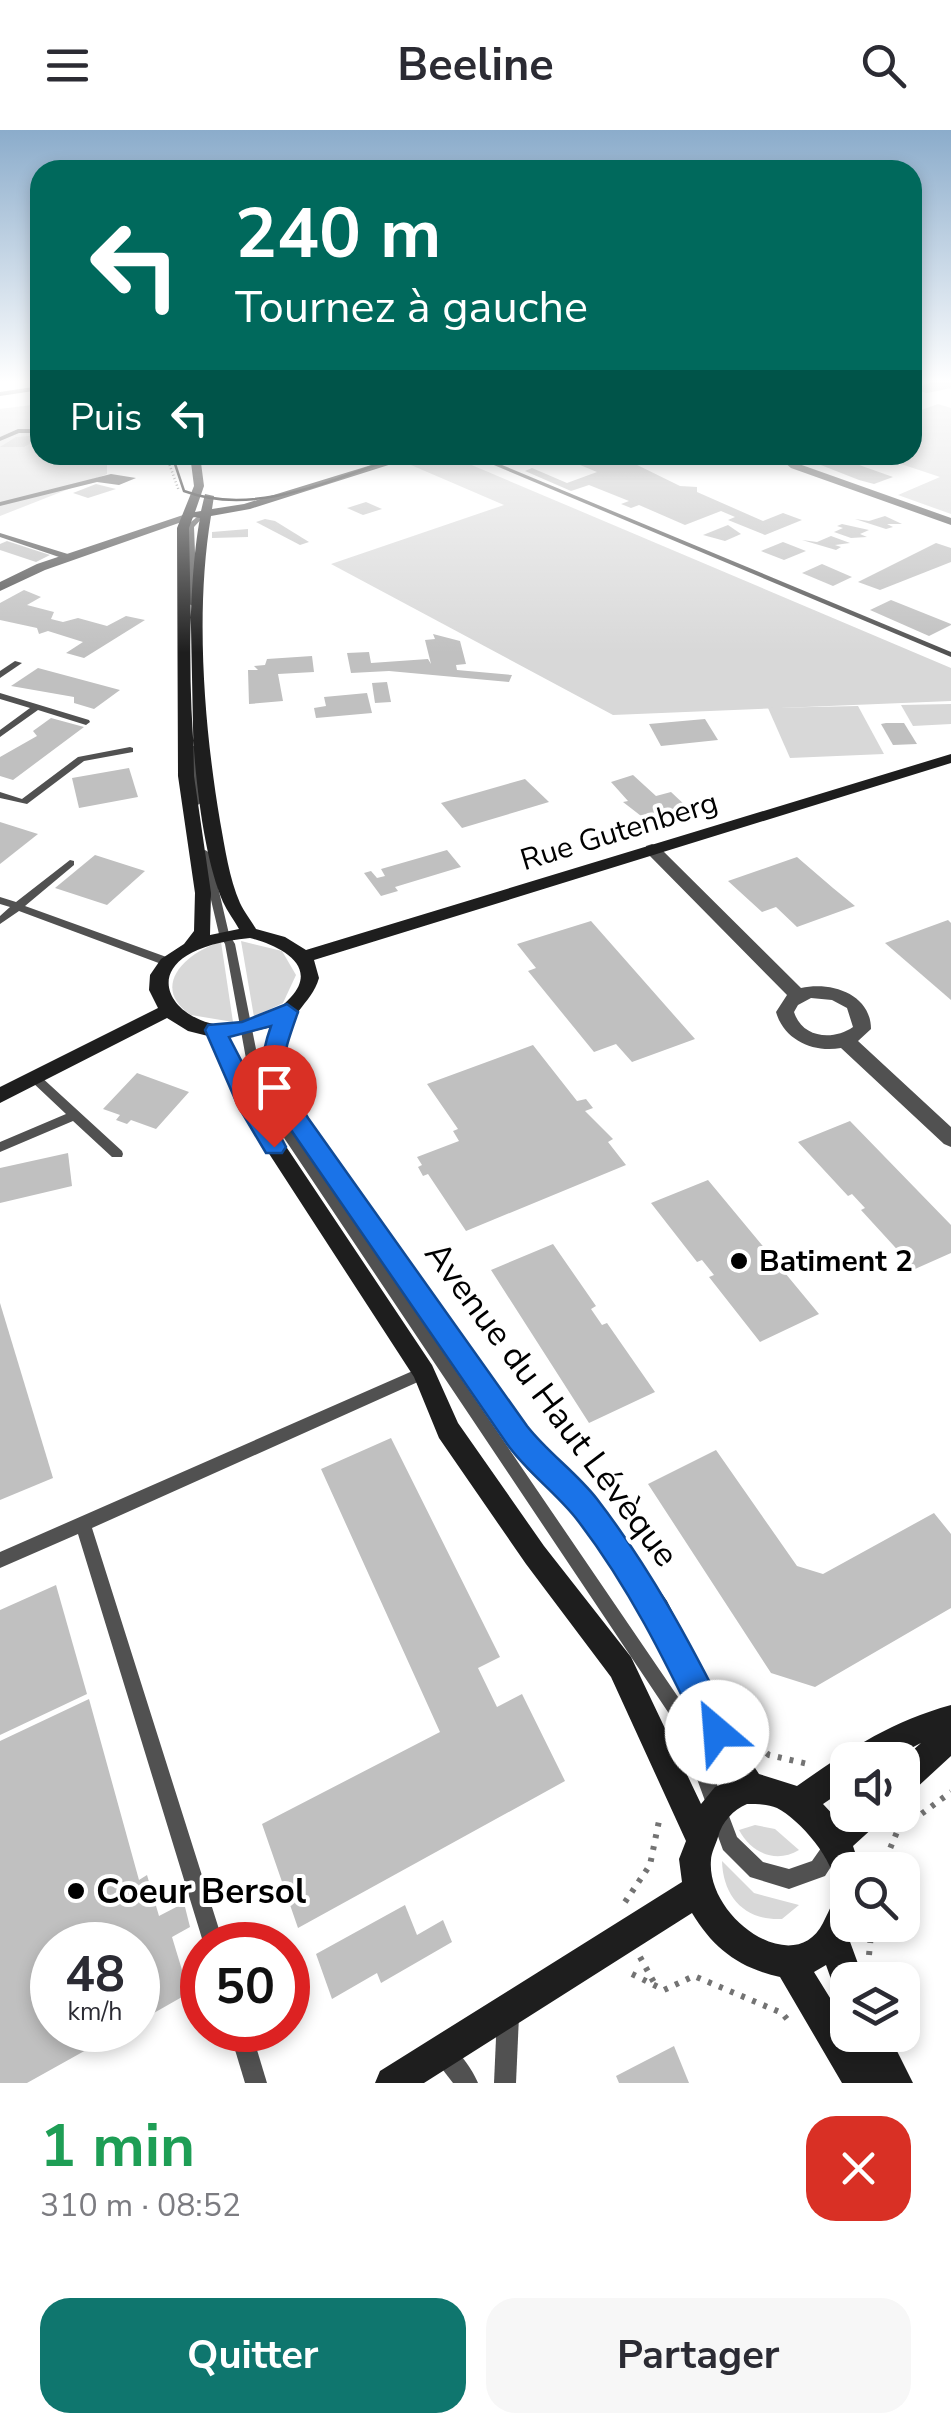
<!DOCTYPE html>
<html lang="fr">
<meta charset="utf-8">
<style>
:root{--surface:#fff;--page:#f7f7f7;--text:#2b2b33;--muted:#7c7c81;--accent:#0f766e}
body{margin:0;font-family:"Nunito Sans",sans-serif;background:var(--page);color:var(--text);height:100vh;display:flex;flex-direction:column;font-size:38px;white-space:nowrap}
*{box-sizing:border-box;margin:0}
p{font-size:32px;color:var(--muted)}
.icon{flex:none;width:55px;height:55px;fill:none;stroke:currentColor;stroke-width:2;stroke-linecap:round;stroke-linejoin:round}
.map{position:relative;height:1953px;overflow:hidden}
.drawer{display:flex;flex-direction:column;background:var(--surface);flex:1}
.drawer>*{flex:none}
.banner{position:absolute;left:30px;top:30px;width:892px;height:305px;border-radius:30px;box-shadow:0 5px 15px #0003;background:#00695c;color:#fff;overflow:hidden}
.buttons{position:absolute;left:830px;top:1612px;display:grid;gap:20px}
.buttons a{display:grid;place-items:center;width:90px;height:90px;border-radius:20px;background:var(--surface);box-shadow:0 5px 15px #0003;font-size:50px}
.speed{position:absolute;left:30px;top:1792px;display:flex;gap:20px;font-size:50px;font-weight:700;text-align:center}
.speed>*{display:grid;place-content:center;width:130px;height:130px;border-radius:50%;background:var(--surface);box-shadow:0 5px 15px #0003;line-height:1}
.speed small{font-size:25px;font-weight:400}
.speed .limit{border:15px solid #d22;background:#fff;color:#111}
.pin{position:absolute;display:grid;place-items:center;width:85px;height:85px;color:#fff;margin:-102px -42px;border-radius:50% 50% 50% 0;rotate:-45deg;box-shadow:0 0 10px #0007}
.pin .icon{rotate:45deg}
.me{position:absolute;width:110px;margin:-55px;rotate:333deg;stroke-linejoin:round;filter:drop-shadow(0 0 8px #0008)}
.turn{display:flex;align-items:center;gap:35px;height:210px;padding:0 40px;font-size:45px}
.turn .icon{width:130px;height:130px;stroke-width:2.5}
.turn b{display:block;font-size:70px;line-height:85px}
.then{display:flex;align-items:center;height:95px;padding:0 40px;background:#0003;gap:20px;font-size:38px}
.round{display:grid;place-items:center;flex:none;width:105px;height:105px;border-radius:30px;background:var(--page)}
.headline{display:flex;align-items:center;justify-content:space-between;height:170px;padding:0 40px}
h1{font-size:60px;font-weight:700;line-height:75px;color:#1e9e55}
.action{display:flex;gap:20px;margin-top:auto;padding:20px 40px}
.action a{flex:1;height:115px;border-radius:30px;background:var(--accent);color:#fff;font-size:40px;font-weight:700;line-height:115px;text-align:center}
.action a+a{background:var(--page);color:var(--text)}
header{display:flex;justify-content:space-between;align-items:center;height:130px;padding:0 40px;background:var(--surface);font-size:45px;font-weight:700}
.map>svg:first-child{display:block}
</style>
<header><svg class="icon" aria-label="menu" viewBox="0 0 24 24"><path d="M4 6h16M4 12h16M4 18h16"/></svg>Beeline<svg class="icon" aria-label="search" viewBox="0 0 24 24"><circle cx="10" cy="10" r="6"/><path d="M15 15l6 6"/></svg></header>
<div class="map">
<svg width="951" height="1953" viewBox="0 0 951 1953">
<rect width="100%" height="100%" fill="#fff"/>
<g fill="#d8d8d8">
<polygon points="40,274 40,325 107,325 107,344 0,386 0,279"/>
<polygon points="938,274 951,278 951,384 898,365 940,347 874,325 912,325 913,283"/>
<polygon points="428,325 448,325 951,538 951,571 613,585 331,434 504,375 404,332"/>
<polygon points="951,574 951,594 913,596 901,575"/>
<polygon points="858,576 884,624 790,628 768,578"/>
<polygon points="241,811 282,821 296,845 283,873 254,887"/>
<path d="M221,812L233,892L191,885C149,857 186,822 221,812Z"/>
<path d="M755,1695L775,1699L799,1720C776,1734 751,1723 739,1700Z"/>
<path d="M722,1731L754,1763L799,1775L782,1789C745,1791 723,1767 722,1731Z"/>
</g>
<g fill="#c0c0c0">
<polygon points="938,250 951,250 951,258 927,263 913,259"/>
<polygon points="30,306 40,308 24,317 0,317 16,307"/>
<polygon points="497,325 549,325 549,326 521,335"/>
<polygon points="556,325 646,325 629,331 680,356 697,357 697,362 763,391 783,383 802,390 765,405 728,390 735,387 721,381 685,395 639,375 631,378 621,374 629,371 589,355 571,361 525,341 532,338 567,353 597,342"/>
<polygon points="809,325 831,325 893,347 874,354 859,350 803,328"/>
<polygon points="96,354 116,359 88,368 73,363"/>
<polygon points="366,372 382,379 363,385 347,378"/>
<polygon points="885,386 902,394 887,394 893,397 886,399 855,389 869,391"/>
<polygon points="265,389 275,391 309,412 300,415 256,392"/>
<polygon points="842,394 869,400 860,404 867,407 851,408 834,402 843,398 837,396"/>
<polygon points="728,395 741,404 725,411 703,405"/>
<polygon points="248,399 248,407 212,408 212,402"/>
<polygon points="831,406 850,413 835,415 841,417 836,420 802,410 817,412"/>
<polygon points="7,411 50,425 36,432 0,420 0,414"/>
<polygon points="783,412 806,421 784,430 761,421"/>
<polygon points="936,413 951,418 951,432 880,460 858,452"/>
<polygon points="822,434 852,447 833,456 802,443"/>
<polygon points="24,460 41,467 27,475 54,482 51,489 63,492 78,488 107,496 126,486 145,490 84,528 66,523 83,512 48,501 39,504 37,498 0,490 0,473"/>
<polygon points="891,470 951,494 951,495 929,506 870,480"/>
<polygon points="433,504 460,511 466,534 456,535 457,540 512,545 509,552 389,541 351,543 347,523 369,522 371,533 428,529 431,534 425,510 435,509"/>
<polygon points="312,526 314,542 278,544 283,571 249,574 248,540 258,540 254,536 265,535 267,529"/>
<polygon points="38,538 120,560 94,579 74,573 74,567 11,556"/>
<polygon points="387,552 391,572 375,573 372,553"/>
<polygon points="367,563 372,583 316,588 314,578 326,576 324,567"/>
<polygon points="51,588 84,597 13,650 0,646 0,627 37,606 33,601"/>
<polygon points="705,589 718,610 661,616 649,594"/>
<polygon points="886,593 904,593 917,614 893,615 881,594"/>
<polygon points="129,638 138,667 79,678 72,648"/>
<polygon points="633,645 656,666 671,662 687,677 645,689 623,672 628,671 611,652"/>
<polygon points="525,649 549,672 462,698 441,673"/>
<polygon points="0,692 38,704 0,734"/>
<polygon points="447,720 461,737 395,757 398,761 381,766 364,743 371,741 377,748 385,746 381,739"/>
<polygon points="95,725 145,741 107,775 55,758"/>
<polygon points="797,727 833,758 855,776 797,797 776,777 762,782 728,751"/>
<polygon points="948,790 951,793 951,870 885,813"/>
<polygon points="591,791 695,909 632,932 616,914 594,922 528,841 536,838 517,814"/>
<polygon points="533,915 577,971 586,969 593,978 585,981 613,1009 608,1012 626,1035 466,1101 428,1044 423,1046 418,1037 422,1035 417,1027 459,1011 453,1001 458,999 427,954"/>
<polygon points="137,943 189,962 156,999 131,990 127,994 116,990 120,985 103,979"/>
<polygon points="850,991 951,1095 951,1123 915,1139 861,1080 865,1078 852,1064 848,1066 798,1012"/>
<polygon points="68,1023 72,1056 0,1073 0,1038"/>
<polygon points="708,1050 819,1184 760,1212 709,1147 714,1145 702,1130 697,1132 651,1073"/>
<polygon points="553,1114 596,1176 591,1179 602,1195 607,1193 655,1262 589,1293 491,1140"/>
<polygon points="0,1173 53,1348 0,1370"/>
<polygon points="391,1308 500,1527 478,1538 497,1577 522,1564 565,1651 298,1798 262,1694 440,1602 321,1339"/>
<polygon points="716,1320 797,1436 823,1444 934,1383 951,1404 951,1478 815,1557 771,1543 648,1354"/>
<polygon points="56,1455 87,1564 0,1605 0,1480"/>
<polygon points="89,1569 139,1750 147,1745 159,1786 184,1773 190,1797 172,1807 189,1863 138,1892 138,1815 52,1815 52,1900 122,1900 27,1953 0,1953 0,1611"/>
<polygon points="405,1775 417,1805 443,1790 452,1812 381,1853 377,1843 332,1869 316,1824"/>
<polygon points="674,1916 689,1953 619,1953 616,1946"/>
</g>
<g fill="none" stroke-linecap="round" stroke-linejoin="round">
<g stroke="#737373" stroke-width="2.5" stroke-dasharray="1 2.5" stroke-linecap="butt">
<polyline points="912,275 917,277"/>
<polyline points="166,325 179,361"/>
</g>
<g stroke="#737373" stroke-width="6" stroke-dasharray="4 8" stroke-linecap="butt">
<polyline points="757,1616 769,1625 808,1634"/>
<polyline points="881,1740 897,1702 951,1662"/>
<polyline points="625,1772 650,1735 660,1686"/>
<polyline points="869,1825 872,1795"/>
<polyline points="640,1827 657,1858"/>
<polyline points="632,1844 664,1860 694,1846 782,1883 792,1895"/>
</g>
<g fill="#515151" fill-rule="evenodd">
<polygon points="40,256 40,260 0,266 0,262"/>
<polygon points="40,299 40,303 19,303 0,311 0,307 18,299"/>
<polygon points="470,325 478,325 951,522 951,527"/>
<polygon points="111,344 136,348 119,355 97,352 0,376 0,372"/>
<polygon points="203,382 206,384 194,397 197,474 193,476 189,474 186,396"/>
<polygon points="0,403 71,425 72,427 65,429 0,407"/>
<polygon points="15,531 22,533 0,548 0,541"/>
<polygon points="0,563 89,590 90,592 86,595 38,580 0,607 0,600 30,578 0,569"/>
<polygon points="195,615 200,618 201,673 196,676 191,673 190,618"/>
<polygon points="130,617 133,618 133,622 84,631 27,674 0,668 0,662 22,669 78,627"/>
<polygon points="205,720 210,723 229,804 235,814 259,934 274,974 691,1586 737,1707 763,1732 789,1739 812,1731 826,1711 833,1708 840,1711 843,1718 825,1746 789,1759 750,1747 723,1720 678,1597 264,978 247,934 225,814 219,804 200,723"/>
<polygon points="70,730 74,731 74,735 25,776 172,829 174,832 172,835 164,835 19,781 0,794 0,786 10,777 0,774 0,767 16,772"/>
<polygon points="35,944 39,945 122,1021 123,1024 122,1027 112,1027 73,991 0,1022 0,1012 66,984 31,951 29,948 31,945"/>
<polygon points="424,1236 429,1237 432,1242 429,1247 92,1398 224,1815 204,1815 78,1404 0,1438 0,1422"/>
<polygon points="508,1875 515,1879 519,1886 516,1953 494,1953 497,1886 501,1879"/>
<polygon points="229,1900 251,1900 267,1953 245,1953"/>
<path d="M444,1912C458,1918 472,1939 478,1953H453L436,1931L433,1923L436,1915Z"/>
</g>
<g fill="#515151" fill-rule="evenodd">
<polygon points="776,325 787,325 799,334 951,388 951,395 791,338"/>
<polygon points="189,383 195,386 193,388 45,440 0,461 0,452 37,434"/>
<path d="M652,714L658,716L801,858C831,851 871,864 871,899L858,911L951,997V1017L944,1014L841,918C813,923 784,910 776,882L787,865L646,722V716ZM811,868L832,870L847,878L853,897C833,911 802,908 794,882L798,875Z"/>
</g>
<path fill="#1e1e1e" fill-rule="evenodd" d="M190,325H200L204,356L195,382L201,381L205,364L214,366L212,379L244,374L404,325H420L250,379L211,386C195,481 204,596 220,691C225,718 229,748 240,773C244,782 251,790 256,799L285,807L306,820L951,624V633L314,830L319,848C315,862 307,870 298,882C271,915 288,957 306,989L545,1323L593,1366L667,1471L734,1606L759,1644L797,1656C848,1620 890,1592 951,1575V1626L913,1661L902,1665V1630L921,1613L888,1630H848V1657L823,1674L837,1689L848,1679V1685H879L875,1696L853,1716L861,1740H848V1795H855L849,1809L864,1850H848V1867L836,1863L826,1835L814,1842L848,1897V1905H853L857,1913L854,1905H889L913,1953H842L780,1847C739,1838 713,1818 692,1783L424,1953H375L380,1941L682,1752L679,1729L686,1711L611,1547L526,1434L439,1308L414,1247L251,996L208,906L188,901L167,888L0,973V957L158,878L149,860L150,845L161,829L184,814L194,801L195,763L178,646L177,398L194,356ZM193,387L200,388C183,479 187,687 223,772C227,781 234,790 239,799L210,805L211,763L194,646L189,398ZM250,808C278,815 320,835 291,867C214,951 82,825 250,808ZM272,897C259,937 272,964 292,999L527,1339L575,1384L647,1491L714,1626L729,1651L715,1657L701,1674L631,1527L544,1416L458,1293L432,1235L267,988L228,907ZM747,1674C757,1674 768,1674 777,1678C801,1690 841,1737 835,1764C833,1773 827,1785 823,1793C794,1850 706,1787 711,1730C711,1723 716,1714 718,1707C722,1692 733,1680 747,1674Z"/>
<path stroke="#000" stroke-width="2.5" d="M172,325L184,361C256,388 335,348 404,325"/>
</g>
<linearGradient id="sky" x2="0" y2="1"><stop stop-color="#8baccb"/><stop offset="0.48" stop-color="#fff"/><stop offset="1" stop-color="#fff" stop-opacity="0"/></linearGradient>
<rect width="951" height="523" fill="url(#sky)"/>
<path fill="#1a73e8" stroke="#114b97" stroke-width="2.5" d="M287,874L298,882C279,936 278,937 308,988L527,1296C548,1323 576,1342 597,1369C650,1438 690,1512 729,1590L734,1602L729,1613L717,1618L705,1613C667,1535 629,1456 575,1387C554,1361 527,1342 507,1314L291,1000C266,955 253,947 271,896L229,907L286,1017L282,1023H266L238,976L205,900L208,895L242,892Z"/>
<g fill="#000" stroke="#fff" stroke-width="4">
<circle cx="739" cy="1131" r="10"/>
<circle cx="76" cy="1761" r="10"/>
</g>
<g text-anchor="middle" stroke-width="8" stroke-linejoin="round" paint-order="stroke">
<g font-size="30" fill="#000" stroke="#fff">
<text transform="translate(619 701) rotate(-17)" y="10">Rue Gutenberg</text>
</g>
<g font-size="30" font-weight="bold" fill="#000" stroke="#fff" text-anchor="start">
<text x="759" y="1141">Batiment 2</text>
</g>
<g font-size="35" fill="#000" stroke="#fff">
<text transform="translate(552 1274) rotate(53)" y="12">Avenue du Haut Lévèque</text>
</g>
<g font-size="35" font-weight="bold" fill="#000" stroke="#fff" text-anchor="start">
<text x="96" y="1773">Coeur Bersol</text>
</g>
</g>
</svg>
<div class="buttons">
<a><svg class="icon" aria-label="sound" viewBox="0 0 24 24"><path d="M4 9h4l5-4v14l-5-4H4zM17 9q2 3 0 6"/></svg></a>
<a><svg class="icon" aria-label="search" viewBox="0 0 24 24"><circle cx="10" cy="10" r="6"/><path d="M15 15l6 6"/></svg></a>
<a><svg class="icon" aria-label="layers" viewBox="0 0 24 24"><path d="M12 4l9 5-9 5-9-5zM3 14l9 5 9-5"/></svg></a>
</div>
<div class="speed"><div>48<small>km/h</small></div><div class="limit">50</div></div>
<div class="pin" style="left:274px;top:1017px;background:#d93025"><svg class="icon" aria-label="arrive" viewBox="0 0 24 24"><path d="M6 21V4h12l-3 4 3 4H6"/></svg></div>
<svg class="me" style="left:717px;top:1602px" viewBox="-20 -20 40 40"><circle r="19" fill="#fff"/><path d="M0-13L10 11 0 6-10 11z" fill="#1a73e8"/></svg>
<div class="banner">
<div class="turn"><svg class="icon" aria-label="left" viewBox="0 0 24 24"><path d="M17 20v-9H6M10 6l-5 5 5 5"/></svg><div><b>240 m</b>Tournez à gauche</div></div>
<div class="then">Puis<svg class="icon" aria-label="left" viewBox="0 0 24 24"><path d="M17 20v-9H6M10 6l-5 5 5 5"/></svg></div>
</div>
</div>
<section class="drawer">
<div class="headline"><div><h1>1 min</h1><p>310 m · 08:52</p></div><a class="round" style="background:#d93025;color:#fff"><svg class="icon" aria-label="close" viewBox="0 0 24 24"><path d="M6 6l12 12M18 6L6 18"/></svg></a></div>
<div class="action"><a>Quitter</a><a>Partager</a></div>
</section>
